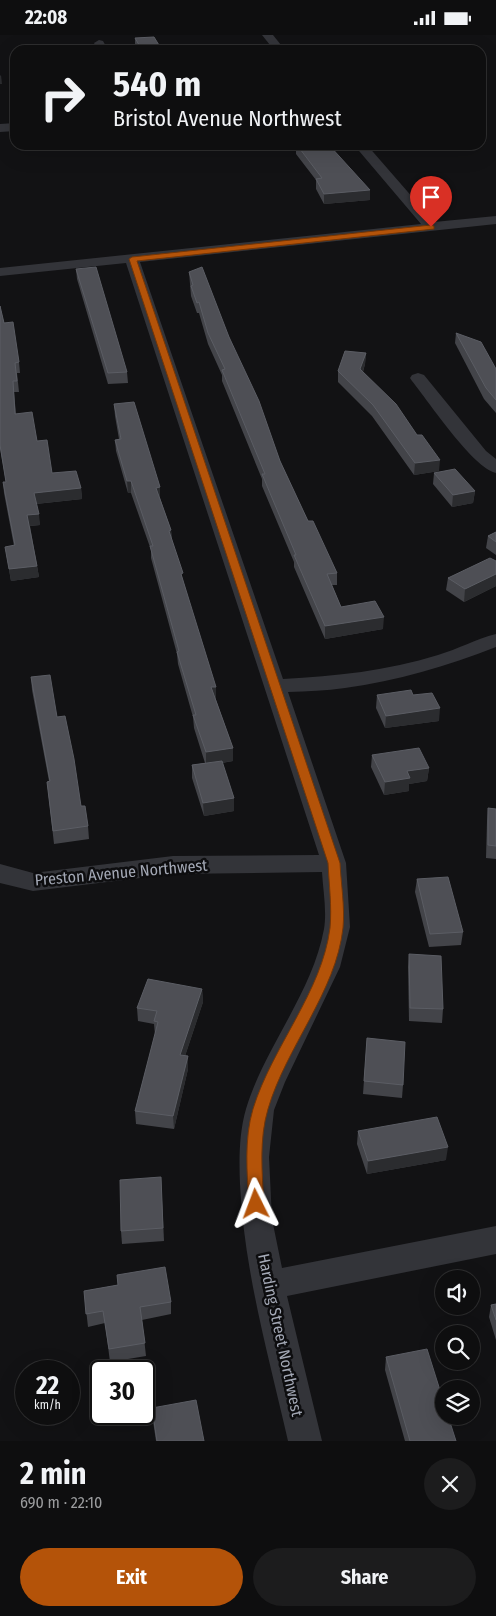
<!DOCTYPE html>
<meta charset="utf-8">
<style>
:root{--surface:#0e0e0f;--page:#1c1c1d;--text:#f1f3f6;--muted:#9b9c9e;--line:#2e2e2f;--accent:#b45309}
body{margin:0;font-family:"Fira Sans Condensed",sans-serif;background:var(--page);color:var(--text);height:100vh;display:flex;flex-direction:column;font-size:19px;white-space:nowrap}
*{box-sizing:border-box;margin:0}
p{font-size:16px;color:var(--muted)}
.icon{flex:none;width:28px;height:28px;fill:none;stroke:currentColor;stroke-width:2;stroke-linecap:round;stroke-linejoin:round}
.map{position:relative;height:1406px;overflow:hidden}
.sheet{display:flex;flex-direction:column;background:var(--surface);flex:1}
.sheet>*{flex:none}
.guide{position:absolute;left:10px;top:10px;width:476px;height:105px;border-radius:15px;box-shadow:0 5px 20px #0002,0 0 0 1px var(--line);background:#0e0e0f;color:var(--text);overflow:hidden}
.tools{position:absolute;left:435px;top:1235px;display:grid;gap:10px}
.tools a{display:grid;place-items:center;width:45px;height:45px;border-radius:50%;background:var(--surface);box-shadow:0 5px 20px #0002,0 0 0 1px var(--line);font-size:25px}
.speed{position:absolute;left:15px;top:1325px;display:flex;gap:10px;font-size:25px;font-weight:700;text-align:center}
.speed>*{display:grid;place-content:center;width:65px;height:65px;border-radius:50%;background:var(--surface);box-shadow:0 5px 20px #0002,0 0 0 1px var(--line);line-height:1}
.speed small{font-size:12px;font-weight:400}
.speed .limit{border:2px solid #111;border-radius:8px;background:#fff;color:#111}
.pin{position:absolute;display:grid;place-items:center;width:42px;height:42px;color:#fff;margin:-51px -21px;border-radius:50% 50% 50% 0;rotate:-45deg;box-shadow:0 0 5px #0007}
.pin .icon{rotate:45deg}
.me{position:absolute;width:55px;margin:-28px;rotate:357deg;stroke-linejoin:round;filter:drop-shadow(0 0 4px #0008)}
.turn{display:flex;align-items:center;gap:18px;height:105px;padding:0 20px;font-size:22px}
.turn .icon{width:65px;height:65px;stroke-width:2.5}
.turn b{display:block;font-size:35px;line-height:42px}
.round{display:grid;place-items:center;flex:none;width:52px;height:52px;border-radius:26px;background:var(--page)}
.summary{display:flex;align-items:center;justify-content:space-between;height:85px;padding:0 20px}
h1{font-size:30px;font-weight:700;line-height:38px}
.cta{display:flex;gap:10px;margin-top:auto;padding:10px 20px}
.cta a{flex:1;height:58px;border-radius:30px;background:var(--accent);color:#fff;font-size:20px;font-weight:700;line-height:58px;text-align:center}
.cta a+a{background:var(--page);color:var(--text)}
.status{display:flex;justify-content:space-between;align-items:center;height:35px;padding:0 25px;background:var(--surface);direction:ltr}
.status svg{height:14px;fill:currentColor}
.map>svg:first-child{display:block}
</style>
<div class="status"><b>22:08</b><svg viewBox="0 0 49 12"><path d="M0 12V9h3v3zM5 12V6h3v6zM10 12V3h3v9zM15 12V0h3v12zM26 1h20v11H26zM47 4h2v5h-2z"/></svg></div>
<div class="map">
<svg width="496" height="1406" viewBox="0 0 496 1406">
<rect width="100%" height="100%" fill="#121214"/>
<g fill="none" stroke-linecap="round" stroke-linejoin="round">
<g fill="#333439" fill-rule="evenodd">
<polygon points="262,0 273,0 285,15 274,15"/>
<polygon points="99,5 103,6 108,15 98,15 94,8"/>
<polygon points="15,88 15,96 0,97 0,89"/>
<path d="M354,110H367L434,187L496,181V189L140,227L283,644C336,641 387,636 438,620C458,614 476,604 496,599V612C447,631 397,646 345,653C326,656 307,656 288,657L346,828L350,892L340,932L285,1047L274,1075L269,1122L272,1184L282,1233L496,1191V1219L287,1261L322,1406H288C269,1322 244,1236 240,1149C239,1125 239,1098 246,1074C265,1011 312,959 324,894C327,876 323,855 322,837L173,839L33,856L0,848V829L33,838L173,821L319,820L126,228L0,241V233L421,189Z"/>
<path d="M418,338L424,340L486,416L496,424V438C473,433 429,367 412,346L410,343L412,340Z"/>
</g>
</g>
<g fill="#434449">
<polygon points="135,3 162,15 137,15 135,12"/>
<polygon points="292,110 329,110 370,165 324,169 316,154 316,145 296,119 296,115"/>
<polygon points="76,234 127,337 128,348 108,349 77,244"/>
<polygon points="189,237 229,302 280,426 308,486 337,538 337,550 332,550 341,572 383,594 325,604 294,532 294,527 262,451 262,444 222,346 222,340 208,309 199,278 197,278 191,261"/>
<polygon points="0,271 4,288 19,327 20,338 17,338 19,357 14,357 16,379 37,406 52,438 81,453 82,464 36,469 40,490 30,491 39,542 11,546 5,512 14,511 4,458 3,447 6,447 0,413"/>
<polygon points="456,298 496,334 496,378 484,364 455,308"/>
<polygon points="366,318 365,329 363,337 439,436 414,440 372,381 338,347 338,336"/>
<polygon points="114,369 160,463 171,495 172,505 216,665 233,713 233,726 222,728 234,763 234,776 204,781 192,743 192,730 205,728 194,693 193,682 178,629 177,619 151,523 151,515 131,458 128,458 116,416 115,405 119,404 115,381"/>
<polygon points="434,438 475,456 473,468 452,472 433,449"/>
<polygon points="496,497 496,520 486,513 488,501"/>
<polygon points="496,526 496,551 464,567 446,555 448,543"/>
<polygon points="31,642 57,682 81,771 88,791 89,804 54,809 47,747 49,746 32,655"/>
<polygon points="377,660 413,660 439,686 385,693 376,673"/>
<polygon points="372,720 429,733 427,746 409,749 409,756 384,760 371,732"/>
<polygon points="488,773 496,774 496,824 486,823 487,786"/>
<polygon points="417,844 463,897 461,910 429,912 415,857"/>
<polygon points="409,919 443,974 442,988 409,986 408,932"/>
<polygon points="202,954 203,967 185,1021 188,1034 174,1094 136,1089 135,1076 155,1000 154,989 138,986 137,973"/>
<polygon points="367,1003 403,1050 402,1063 363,1059"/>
<polygon points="358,1096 446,1125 367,1139 357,1109"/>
<polygon points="161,1142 164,1206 122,1209 121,1196"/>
<polygon points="117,1240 171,1267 171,1279 142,1285 146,1321 110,1327 105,1288 88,1292 84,1256 118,1250"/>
<polygon points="496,1269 496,1305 489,1282 491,1270"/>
<polygon points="386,1322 456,1406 405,1406 385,1335"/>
<polygon points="152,1373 204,1406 156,1406 153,1386"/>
</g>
<g fill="#2b2c2f">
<polygon points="1,40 2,49 0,49 0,41"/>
<polygon points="61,110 76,110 61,111"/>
<polygon points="370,155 370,165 324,169 324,159"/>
<polygon points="366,318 365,329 360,346 360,334"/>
<polygon points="440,425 439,436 414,440 415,428"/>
<polygon points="127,446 131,446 131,458 128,458"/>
<polygon points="160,452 160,464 156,453"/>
<polygon points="81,453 82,464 35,469 34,458"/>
<polygon points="475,456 473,468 452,472 453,460"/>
<polygon points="39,479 40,490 29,491 27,480"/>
<polygon points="171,495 172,508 169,496"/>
<polygon points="37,531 39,542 11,546 9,534"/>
<polygon points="496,539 496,551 464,567 465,554"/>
<polygon points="384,582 383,594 325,604 325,591"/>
<polygon points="211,652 216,652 216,665"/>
<polygon points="440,673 439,686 385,693 386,681"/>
<polygon points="233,713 233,726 206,730 206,717"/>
<polygon points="429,733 427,746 409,749 409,756 384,760 385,747 407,736"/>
<polygon points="234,763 234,776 204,781 203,768"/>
<polygon points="202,954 203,967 181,1033 180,1020"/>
<polygon points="188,1021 188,1034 174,1094 173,1081"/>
<polygon points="448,1112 446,1125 367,1139 368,1126"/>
</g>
<g fill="#4e4f55" stroke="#5b5d64">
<polygon points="154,2 162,15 142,15 135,3"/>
<polygon points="297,110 329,110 370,155 324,159 316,144 322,143"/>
<polygon points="96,232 127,337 108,338 76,234"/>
<polygon points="202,232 229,302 259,366 280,426 308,486 313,486 337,538 327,539 341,572 375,566 384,582 325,591 294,520 296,520 262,439 265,439 222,335 225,334 208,298 199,267 197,268 191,251 193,250 189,237"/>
<polygon points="0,271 4,288 13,287 19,327 15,328 17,346 13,346 15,379 32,377 37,406 47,405 52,438 76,436 81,453 34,458 39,479 27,480 37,531 9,534 5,512 15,510 3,447 6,447 0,410"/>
<polygon points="456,298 481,307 496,334 496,365 486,353"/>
<polygon points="345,316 366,318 360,334 396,369 417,400 422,400 440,425 415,428 373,370 338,336"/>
<polygon points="134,367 160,452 156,453 171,495 169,496 183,538 181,539 216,652 211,652 233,713 206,717 193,680 196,680 177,617 179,616 150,511 153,511 131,446 127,446 115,405 121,404 114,369"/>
<polygon points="455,434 475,456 453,460 434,438"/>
<polygon points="496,497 496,507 488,501"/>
<polygon points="490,523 496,526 496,539 465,554 448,543"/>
<polygon points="50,640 57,682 65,681 74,724 81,771 85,771 88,791 53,796 47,747 50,746 31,642"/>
<polygon points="411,655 413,660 432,658 440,673 386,681 377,660"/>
<polygon points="419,713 429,733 407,736 410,743 385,747 372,720"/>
<polygon points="222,726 234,763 203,768 192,730"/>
<polygon points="488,773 496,774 496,811 488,810"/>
<polygon points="448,842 463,897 430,899 417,844"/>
<polygon points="409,919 441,921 443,974 410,973"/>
<polygon points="148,944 202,954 180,1020 188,1021 173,1081 135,1076 158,987 154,986 157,976 137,973"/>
<polygon points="367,1003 405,1007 403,1050 364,1046"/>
<polygon points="437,1082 448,1112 368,1126 358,1096"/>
<polygon points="161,1142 163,1193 121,1196 120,1145"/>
<polygon points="165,1232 171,1267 140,1272 145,1308 109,1314 103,1276 86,1279 84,1256 118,1250 117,1240"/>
<polygon points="496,1269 496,1285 491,1270"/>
<polygon points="427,1314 444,1368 444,1381 448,1381 456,1406 410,1406 386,1322"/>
<polygon points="196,1365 204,1406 157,1406 152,1373"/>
</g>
<path fill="#b45309" stroke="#753606" d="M431,190L434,191V194L137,226L340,828C341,849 345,872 343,893C336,957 286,1012 268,1074C259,1104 262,1138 264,1169L262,1173L256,1175L251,1173L249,1169C247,1138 244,1104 253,1074C272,1012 322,957 330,893C332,872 329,849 328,828L129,224L132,222Z"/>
<g text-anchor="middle" stroke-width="5" stroke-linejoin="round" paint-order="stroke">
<g font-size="16" fill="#a3a8b5" stroke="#0d0d0f">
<text transform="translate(121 837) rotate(-5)" y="6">Preston Avenue Northwest</text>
<text transform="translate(281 1300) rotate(78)" y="6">Harding Street Northwest</text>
</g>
</g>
</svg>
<div class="tools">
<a><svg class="icon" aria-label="sound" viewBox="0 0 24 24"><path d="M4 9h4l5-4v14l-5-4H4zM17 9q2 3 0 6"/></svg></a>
<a><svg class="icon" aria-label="search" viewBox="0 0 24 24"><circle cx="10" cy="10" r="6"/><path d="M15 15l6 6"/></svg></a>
<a><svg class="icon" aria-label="layers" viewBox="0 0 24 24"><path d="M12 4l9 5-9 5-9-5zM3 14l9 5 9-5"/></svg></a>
</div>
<div class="speed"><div>22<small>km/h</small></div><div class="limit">30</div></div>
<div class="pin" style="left:431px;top:192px;background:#d93025"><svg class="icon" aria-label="arrive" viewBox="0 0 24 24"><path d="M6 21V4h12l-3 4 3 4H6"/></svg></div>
<svg class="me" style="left:256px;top:1169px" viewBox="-20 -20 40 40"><path d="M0-17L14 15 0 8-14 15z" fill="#b45309" stroke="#fff" stroke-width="4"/></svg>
<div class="guide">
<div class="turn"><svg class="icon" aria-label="right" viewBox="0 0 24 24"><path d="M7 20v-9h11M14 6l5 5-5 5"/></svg><div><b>540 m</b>Bristol Avenue Northwest</div></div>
</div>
</div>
<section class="sheet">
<div class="summary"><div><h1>2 min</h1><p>690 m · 22:10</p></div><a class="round"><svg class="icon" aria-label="close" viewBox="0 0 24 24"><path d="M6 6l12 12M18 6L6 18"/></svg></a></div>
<div class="cta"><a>Exit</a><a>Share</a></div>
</section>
